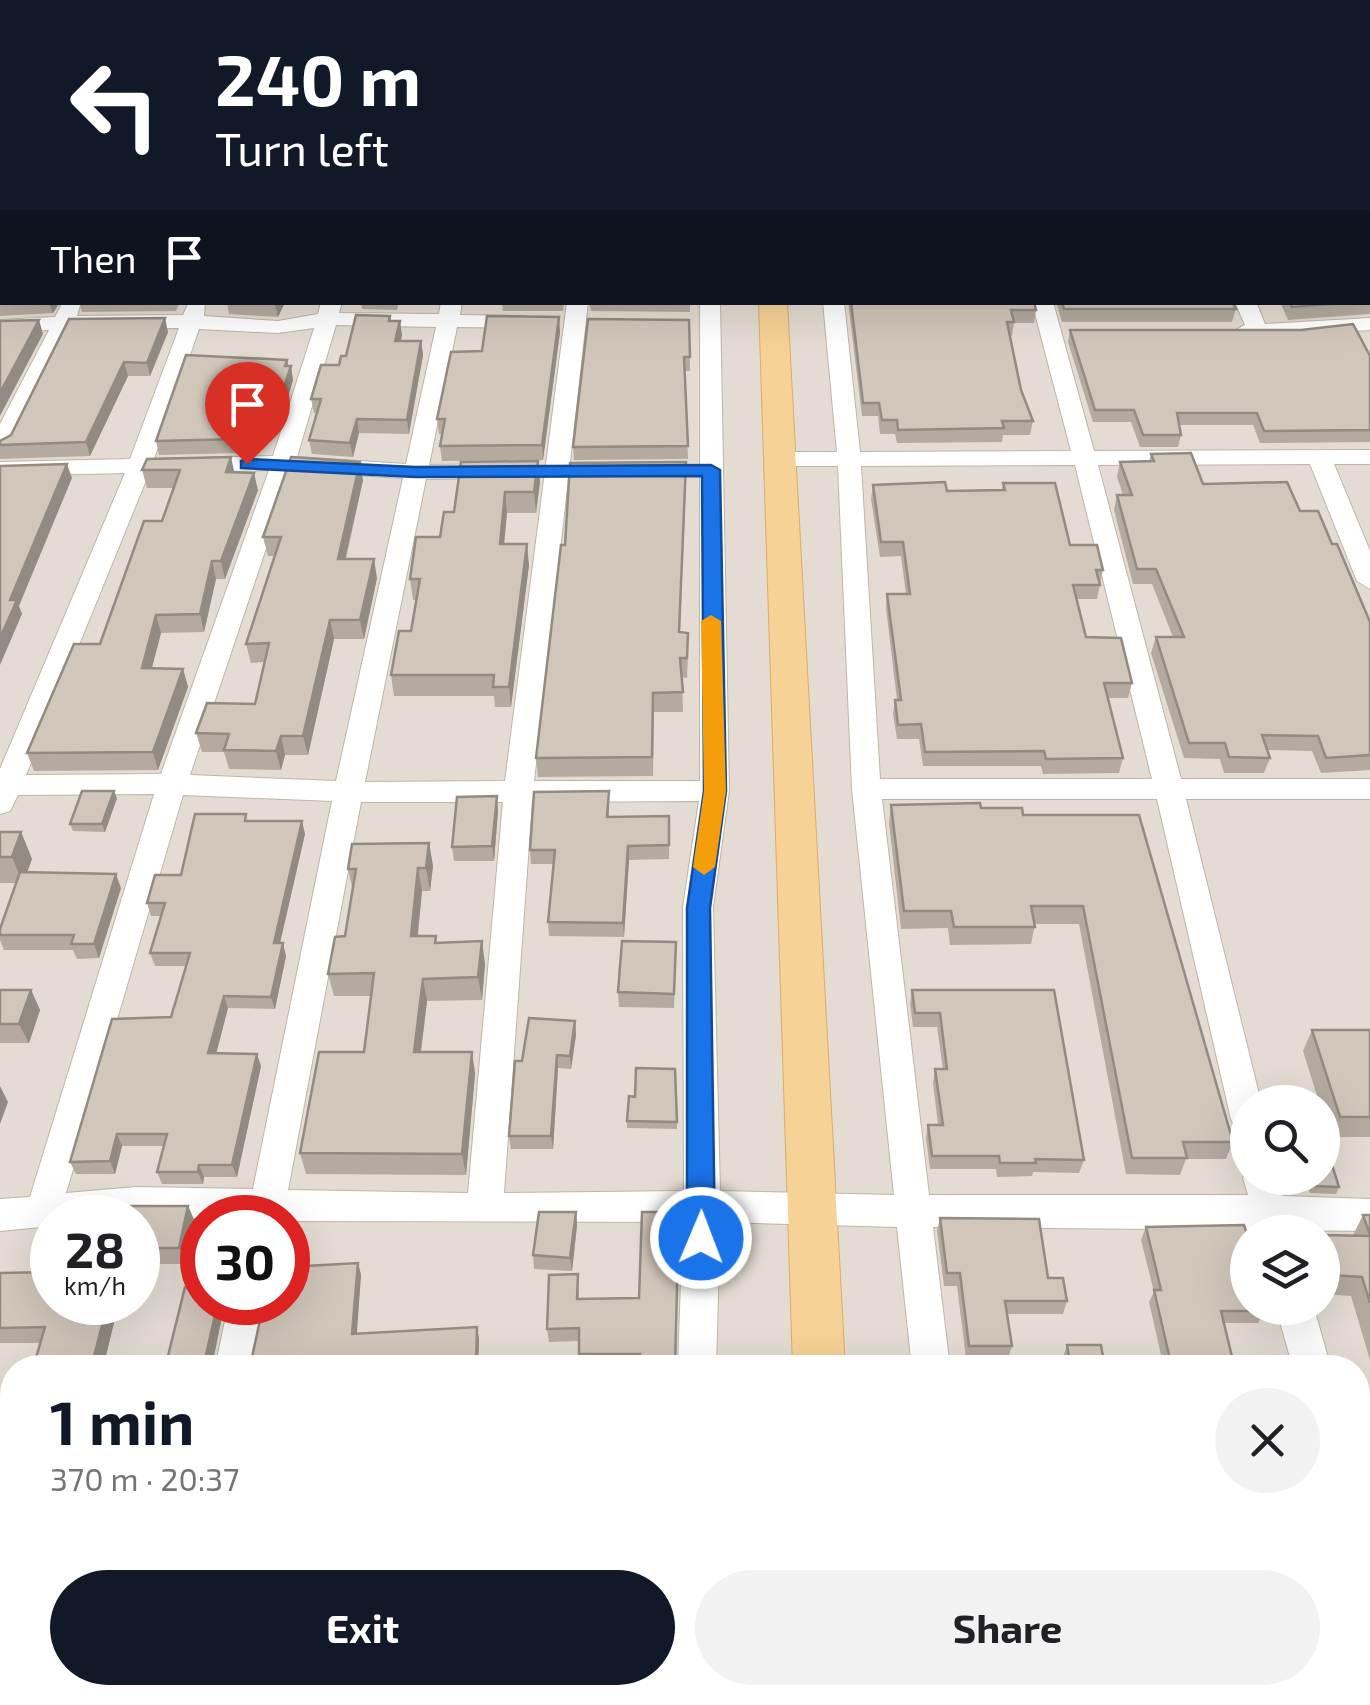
<!DOCTYPE html>
<meta charset="utf-8">
<style>
:root{--surface:#fff;--page:#f2f2f2;--text:#202124;--muted:#757577;--accent:#111827}
body{margin:0;font-family:"Exo 2",sans-serif;background:var(--page);color:var(--text);height:100vh;display:flex;flex-direction:column;font-size:38px;white-space:nowrap}
*{box-sizing:border-box;margin:0}
p{font-size:32px;color:var(--muted)}
.icon{flex:none;width:55px;height:55px;fill:none;stroke:currentColor;stroke-width:2;stroke-linecap:round;stroke-linejoin:round}
.map{position:relative;flex:1;overflow:hidden}
.details{position:absolute;left:0px;top:1355px;width:1370px;height:350px;display:flex;flex-direction:column;background:var(--surface);border-radius:40px 40px 0 0;box-shadow:0 10px 40px #0002}
.details>*{flex:none}
.hud{position:absolute;left:0px;top:0px;width:1370px;height:305px;box-shadow:0 10px 40px #0002;background:#111827;color:#fff;overflow:hidden}
.buttons{position:absolute;left:1230px;top:1085px;display:grid;gap:20px}
.buttons a{display:grid;place-items:center;width:110px;height:110px;border-radius:50%;background:var(--surface);box-shadow:0 10px 40px #0002;font-size:50px}
.speed{position:absolute;left:30px;top:1195px;display:flex;gap:20px;font-size:50px;font-weight:700;text-align:center}
.speed>*{display:grid;place-content:center;width:130px;height:130px;border-radius:50%;background:var(--surface);box-shadow:0 10px 40px #0002;line-height:1}
.speed small{font-size:25px;font-weight:400}
.speed .limit{border:15px solid #d22;background:#fff;color:#111}
.pin{position:absolute;display:grid;place-items:center;width:85px;height:85px;color:#fff;margin:-102px -42px;border-radius:50% 50% 50% 0;rotate:-45deg;box-shadow:0 0 10px #0007}
.pin .icon{rotate:45deg}
.me{position:absolute;width:110px;margin:-55px;rotate:1deg;stroke-linejoin:round;filter:drop-shadow(0 0 8px #0008)}
.turn{display:flex;align-items:center;gap:35px;height:210px;padding:0 50px;font-size:45px}
.turn .icon{width:130px;height:130px;stroke-width:2.5}
.turn b{display:block;font-size:70px;line-height:85px}
.then{display:flex;align-items:center;height:95px;padding:0 50px;background:#0003;gap:20px;font-size:38px}
.round{display:grid;place-items:center;flex:none;width:105px;height:105px;border-radius:52px;background:var(--page)}
.summary{display:flex;align-items:center;justify-content:space-between;height:170px;padding:0 50px}
h1{font-size:60px;font-weight:700;line-height:75px;color:var(--accent)}
.cta{display:flex;gap:20px;margin-top:auto;padding:20px 50px}
.cta a{flex:1;height:115px;border-radius:60px;background:var(--accent);color:#fff;font-size:40px;font-weight:700;line-height:115px;text-align:center}
.cta a+a{background:var(--page);color:var(--text)}
.map>svg:first-child{display:block}
</style>
<div class="map">
<svg width="1370" height="1705" viewBox="0 0 1370 1705">
<rect width="100%" height="100%" fill="#f0ebe3"/>
<path fill="#e4dcd2" fill-rule="evenodd" d="M0,0H1370V1705H0ZM2,2H1368V302H2ZM1248,1102H1322V1178H1248ZM52,1218H138V1302H52ZM202,1218H288V1302H202ZM1248,1232H1322V1308H1248ZM12,1368H1358V1692H12Z"/>
<g fill="none" stroke-linecap="round" stroke-linejoin="round">
<defs>
<g id="minor">
<rect x="793" y="0" width="16" height="2"/>
<polygon points="1131,0 1148,0 1149,2 1133,2"/>
<polygon points="1291,0 1307,0 1308,2 1292,2"/>
<rect x="1368" y="182" width="2" height="12"/>
<rect x="0" y="204" width="2" height="12"/>
<path d="M63,302H81L77,316L183,315L189,302H205L204,316L278,321L318,314L321,302H342L339,313L439,314L441,302H462L460,315L525,316L536,322L525,328L457,327L429,465L502,464L514,471L502,478L426,479L365,782L505,781L567,302H588L534,781H700V302H720L729,791L713,907L720,1191L894,1195L852,789L838,466H780L768,459L780,452H837L823,302H844L860,452L1071,451L1032,302H1053L1094,451L1370,450V464H1334L1370,551V589L1357,581L1310,464L1098,465L1181,779H1370V799H1186L1261,1102H1248V1133L1236,1129L1231,1119L1157,799H882L929,1195H1248L1243,1178L1248,1169V1178H1278L1283,1196L1370,1199V1231L933,1227L950,1368H912L897,1227L720,1222L716,1368H678L683,1222L288,1221V1218H52V1226L0,1231V1199L30,1197L154,794L18,795L10,811L0,814V769L125,473L0,476V462L130,459L179,328L71,329L12,447L0,454V424L49,330L0,332V320L55,317ZM336,325L436,327L406,464L297,457ZM314,328L273,456L154,459L199,329L278,333ZM1075,465L1152,779H880L861,466ZM269,470L161,774L26,775L149,473ZM292,471L403,478L336,781L190,775ZM183,795L332,801L253,1189L136,1187L66,1193ZM699,801L683,907L684,1191L504,1193L532,802ZM361,802H503L468,1193L288,1190Z"/>
<polygon points="1235,302 1256,302 1265,324 1370,318 1370,330 1243,338 1232,332 1245,325"/>
<polygon points="229,1302 267,1302 253,1368 215,1368"/>
<polygon points="1276,1308 1314,1308 1331,1368 1293,1368"/>
<polygon points="12,1401 12,1439 0,1440 0,1402"/>
<polygon points="1358,1529 1370,1534 1370,1621 1358,1616"/>
<polygon points="12,1655 12,1692 27,1692 0,1700 0,1656"/>
<polygon points="147,1692 191,1692 188,1705 144,1705"/>
<rect x="683" y="1692" width="44" height="13"/>
<polygon points="895,1692 1095,1692 1100,1705 900,1705"/>
</g>
<g id="major">
<polygon points="744,0 766,0 766,2 745,2"/>
<polygon points="759,302 787,302 845,1368 793,1368"/>
<polygon points="804,1692 862,1692 863,1705 805,1705"/>
</g>
</defs>
<use href="#minor" stroke="#beb5aa" stroke-width="2"/>
<use href="#major" stroke="#daac68" stroke-width="2"/>
<use href="#minor" fill="#fff" fill-rule="evenodd"/>
<use href="#major" fill="#f7d296" fill-rule="evenodd"/>
</g>
<g fill="#b4aaa0">
<polygon points="1,0 705,0 705,2 2,2 2,202 0,203 0,153 2,152 1,150 0,151 0,3"/>
<polygon points="1312,0 1370,0 1370,133 1368,134 1368,2 1313,2"/>
<polygon points="0,257 2,302 60,302 53,313 0,316"/>
<polygon points="1368,291 1370,291 1370,314 1288,320 1280,302 1368,302"/>
<polygon points="79,302 180,302 176,311 82,312"/>
<polygon points="227,302 285,302 278,317 229,314"/>
<polygon points="361,302 399,302 397,310 362,309"/>
<polygon points="502,302 564,302 563,311 503,311"/>
<polygon points="589,302 690,302 690,312 591,311"/>
<polygon points="848,302 1034,302 1036,310 1034,323 1014,323 1012,336 1010,336 1021,390 1033,421 1030,435 1003,435 1002,442 897,443 895,434 880,434 878,416 862,416"/>
<polygon points="1056,302 1232,302 1236,309 1232,322 1062,322"/>
<polygon points="390,316 391,321 402,335 401,341 421,341 423,355 409,434 359,433 353,457 312,454 309,440 317,413 314,413 311,399 346,356"/>
<polygon points="689,320 690,371 684,371 688,459 574,460 573,447"/>
<polygon points="1070,330 1370,356 1370,442 1260,443 1253,425 1179,425 1181,435 1178,447 1140,447 1131,422 1093,422 1068,342"/>
<polygon points="168,332 150,376 128,376 90,456 0,459 0,441"/>
<polygon points="560,332 543,460 442,461 440,446 442,434 439,434 437,419 482,351"/>
<polygon points="287,360 288,366 291,366 293,380 283,413 255,413 242,453 159,455 156,441"/>
<polygon points="1151,454 1203,484 1300,511 1332,544 1370,622 1370,770 1321,773 1312,751 1267,750 1270,758 1264,773 1224,773 1220,759 1184,758 1151,653 1156,637 1173,637 1152,584 1133,584 1114,510 1117,495 1123,495 1117,477 1120,462 1149,462"/>
<polygon points="147,459 234,472 258,490 225,579 216,579 204,632 161,633 152,668 183,669 188,687 158,770 34,771 27,753 100,644 162,521 174,488 147,488 142,470"/>
<polygon points="538,461 540,482 536,513 507,513 504,544 529,565 511,707 495,707 494,696 394,696 391,675 411,631 416,600 413,600 410,579 440,537 454,512"/>
<polygon points="363,480 346,559 377,578 364,639 334,639 308,755 285,755 281,770 229,769 224,752 202,752 196,733 255,704 264,662 251,663 246,644 275,556 268,556 263,537"/>
<polygon points="686,481 680,632 688,652 687,678 682,677 683,712 654,712 653,776 538,777 536,758 565,545"/>
<polygon points="1003,483 1070,545 1103,570 1097,599 1077,599 1086,637 1132,683 1128,698 1108,698 1123,758 1119,773 1043,774 1041,766 923,766 919,739 897,739 893,714 895,700 897,700 886,608 887,594 906,594 901,556 880,557 871,499 873,485 947,491 1002,490"/>
<polygon points="609,791 609,817 669,816 669,859 629,860 624,937 549,936 548,922 554,864 531,864 530,850"/>
<polygon points="117,798 105,832 73,831 70,824"/>
<polygon points="891,805 981,808 1023,815 1139,815 1233,1142 1226,1159 1186,1159 1180,1175 1126,1174 1079,924 1035,924 1031,944 950,945 948,928 901,929 889,823"/>
<polygon points="498,811 494,861 454,861 452,847"/>
<polygon points="248,821 305,834 280,943 286,956 275,1009 228,1008 216,1053 261,1066 237,1177 204,1177 203,1184 162,1184 157,1172 164,1146 122,1146 115,1174 76,1174 70,1162 171,1017 186,966 155,966 150,953 162,916 151,916 147,903"/>
<polygon points="0,832 21,832 32,859 27,872 121,888 99,958 77,959 73,950 4,950 0,940 0,929 16,883 0,883"/>
<polygon points="429,843 433,866 430,891 422,891 418,936 485,964 482,1000 427,1001 421,1052 472,1052 475,1074 466,1175 306,1174 300,1153 364,1052 371,996 334,996 328,974 345,936 353,891 348,869"/>
<polygon points="676,942 674,1008 619,1007 618,992"/>
<polygon points="0,990 31,990 40,1010 29,1043 0,1043"/>
<polygon points="912,990 1054,990 1084,1160 1079,1173 1033,1172 1032,1176 997,1177 996,1169 930,1169 926,1138 928,1125 938,1125 933,1083 935,1069 943,1069 937,1027 913,1027 910,1004"/>
<polygon points="575,1021 576,1035 571,1069 558,1068 553,1149 511,1149 509,1136 522,1061"/>
<polygon points="1312,1030 1370,1030 1370,1137 1330,1137 1322,1113 1322,1102 1319,1102 1303,1051"/>
<polygon points="627,1121 677,1122 677,1129 627,1128"/>
<polygon points="1305,1178 1322,1178 1339,1187 1336,1194 1310,1193"/>
<polygon points="188,1206 195,1222 186,1264 138,1264 138,1218"/>
<polygon points="576,1212 577,1225 572,1271 534,1269 533,1255"/>
<polygon points="679,1212 676,1368 580,1367 579,1341 549,1342 547,1329 579,1288 579,1299 639,1298"/>
<polygon points="1363,1215 1370,1215 1370,1360 1351,1296 1322,1294 1322,1248 1353,1235"/>
<polygon points="940,1218 1048,1278 1067,1301 1063,1314 1007,1314 1012,1346 1008,1358 966,1358 957,1286 944,1286 937,1231"/>
<polygon points="1146,1227 1265,1311 1258,1323 1224,1323 1233,1361 1276,1368 1164,1368 1149,1302 1154,1292 1141,1240"/>
<polygon points="358,1263 361,1275 356,1334 477,1327 479,1339 478,1368 171,1368 167,1360 202,1302 225,1302 213,1360 252,1357"/>
<polygon points="0,1273 52,1302 119,1302 103,1368 33,1368 40,1343 0,1343"/>
<polygon points="1067,1345 1105,1368 1065,1368 1063,1357"/>
<polygon points="1361,1395 1370,1395 1370,1461 1362,1461 1358,1444 1358,1400"/>
</g>
<g fill="#928b82">
<polygon points="0,189 2,189 2,202 0,203"/>
<polygon points="49,302 60,302 53,313"/>
<polygon points="276,302 285,302 278,317 275,304"/>
<polygon points="559,317 560,332 543,460 542,445"/>
<polygon points="165,318 168,332 150,376 147,363"/>
<polygon points="39,320 43,334 0,416 0,393"/>
<polygon points="400,321 402,335 397,355 395,341"/>
<polygon points="421,341 423,355 409,434 407,420"/>
<polygon points="287,360 289,370 291,366 293,380 283,413 280,399"/>
<polygon points="124,362 128,376 90,456 86,442"/>
<polygon points="252,399 255,413 242,453 239,439"/>
<polygon points="357,419 359,433 353,457 350,443"/>
<polygon points="231,457 235,475 226,472"/>
<polygon points="538,461 540,482 536,513 534,492"/>
<polygon points="360,462 363,480 341,577 338,559"/>
<polygon points="67,464 72,478 19,606 22,614 0,665 0,638 10,600"/>
<polygon points="254,473 258,490 225,579 221,561"/>
<polygon points="505,492 507,513 502,565 500,544"/>
<polygon points="527,544 529,565 511,707 509,687"/>
<polygon points="374,559 377,578 364,639 360,620"/>
<polygon points="212,561 216,579 204,632 200,614"/>
<polygon points="156,615 161,633 147,686 142,668"/>
<polygon points="330,620 334,639 308,755 303,736"/>
<polygon points="183,669 188,687 158,770 153,752"/>
<polygon points="281,736 285,755 281,770 276,751"/>
<polygon points="114,791 117,798 105,832 102,824"/>
<polygon points="497,796 498,811 494,861 492,846"/>
<polygon points="302,821 305,834 277,956 274,943"/>
<polygon points="21,832 32,859 23,883 12,857"/>
<polygon points="429,843 433,866 430,891 426,868"/>
<polygon points="628,846 629,860 624,937 623,923"/>
<polygon points="418,868 422,891 415,958 411,936"/>
<polygon points="116,874 121,888 99,958 94,944"/>
<polygon points="482,941 485,964 482,1000 478,977"/>
<polygon points="283,943 286,956 275,1009 271,997"/>
<polygon points="423,979 427,1001 418,1074 414,1052"/>
<polygon points="31,990 40,1010 29,1043 19,1024"/>
<polygon points="224,996 228,1008 213,1066 208,1053"/>
<polygon points="575,1021 576,1035 571,1069 570,1056"/>
<polygon points="472,1052 475,1074 466,1175 462,1154"/>
<polygon points="257,1054 261,1066 237,1177 232,1165"/>
<polygon points="557,1055 558,1068 553,1149 551,1136"/>
<polygon points="0,1086 8,1102 0,1124"/>
<polygon points="117,1134 122,1146 115,1174 110,1161"/>
<polygon points="199,1165 204,1177 203,1184 198,1172"/>
<polygon points="188,1206 195,1222 186,1264 179,1248"/>
<polygon points="576,1212 577,1225 572,1271 570,1258"/>
<polygon points="358,1263 361,1275 356,1346 352,1334"/>
<polygon points="108,1302 119,1302 103,1368 91,1368"/>
<polygon points="218,1302 225,1302 213,1361 209,1361 206,1355"/>
<polygon points="477,1327 479,1339 478,1368 476,1368"/>
<polygon points="12,1522 12,1561 0,1613 0,1573"/>
<polygon points="394,1692 399,1692 398,1705 393,1705"/>
</g>
<g fill="#d1c6ba" stroke="#928b82" stroke-width="2.5">
<polygon points="1,0 676,0 676,2 2,2 2,189 0,189 0,153 2,152 0,145 0,102 2,101 0,88 0,3"/>
<polygon points="818,0 1121,0 1122,2 818,2"/>
<polygon points="1322,0 1370,0 1370,78 1368,90 1370,91 1370,122 1368,124 1368,2 1324,2"/>
<polygon points="1368,143 1370,147 1370,168 1368,168"/>
<polygon points="2,210 2,233 0,233 0,215"/>
<polygon points="2,252 2,302 0,302 0,257"/>
<polygon points="851,302 1034,302 1036,310 1011,310 1014,322 1007,322 1021,390 1033,421 1002,421 1004,428 898,430 897,420 882,420 879,403 863,403"/>
<polygon points="1062,302 1232,302 1236,309 1064,309"/>
<polygon points="1290,302 1353,302 1292,307"/>
<polygon points="356,315 390,316 389,321 400,321 395,341 421,341 407,420 357,419 350,443 309,440 321,399 311,399 321,365 339,365 341,356 346,356"/>
<polygon points="487,316 559,317 542,445 440,446 445,419 437,419 451,352 482,351"/>
<polygon points="165,318 147,363 124,362 86,442 0,445 0,441 11,435 69,319"/>
<polygon points="588,319 689,320 690,357 684,357 688,446 573,447"/>
<polygon points="39,320 0,393 0,321"/>
<polygon points="1353,324 1370,356 1370,430 1264,431 1257,413 1177,413 1181,435 1143,435 1134,410 1095,410 1070,330 1301,330"/>
<polygon points="186,355 287,360 285,366 291,366 280,399 252,399 239,439 156,441"/>
<polygon points="1191,453 1203,484 1287,482 1300,511 1318,511 1332,544 1337,544 1370,622 1370,755 1326,758 1318,736 1262,735 1270,758 1229,757 1225,743 1189,743 1156,637 1184,637 1156,569 1137,569 1117,495 1132,495 1120,462 1154,461 1151,454"/>
<polygon points="231,457 226,472 254,473 221,561 212,561 200,614 156,615 142,668 183,669 153,752 27,753 74,644 100,644 144,521 162,521 180,470 142,470 147,459"/>
<polygon points="291,457 360,462 338,559 374,559 360,620 330,620 303,736 281,736 276,751 224,750 229,734 196,733 207,703 255,704 269,643 246,644 281,537 263,537"/>
<polygon points="538,461 534,492 505,492 500,544 527,544 509,687 493,687 494,675 391,675 399,631 411,631 420,579 410,579 416,537 440,537 444,512 454,512 461,462"/>
<polygon points="686,462 679,632 688,633 687,658 680,658 683,692 653,693 652,757 536,758 561,545 565,545 570,463"/>
<polygon points="67,464 10,600 17,600 0,638 0,466"/>
<polygon points="945,482 947,491 1005,490 1003,483 1055,483 1070,545 1097,545 1103,570 1096,570 1100,585 1073,585 1086,637 1121,638 1132,683 1104,683 1123,758 1046,759 1044,751 925,752 921,724 898,725 895,700 901,700 887,594 910,594 903,542 881,542 873,485"/>
<polygon points="82,791 114,791 102,824 70,824"/>
<polygon points="609,791 607,817 669,816 669,845 628,846 623,923 548,922 555,850 530,850 534,792"/>
<polygon points="497,796 492,846 452,847 457,797"/>
<polygon points="980,803 981,808 1022,808 1023,815 1139,815 1233,1142 1183,1142 1187,1158 1132,1158 1083,906 1031,906 1035,927 954,927 951,911 904,911 891,805"/>
<polygon points="195,814 246,814 245,821 302,821 274,943 283,943 271,997 224,996 208,1053 257,1054 232,1165 199,1165 198,1172 157,1172 167,1134 117,1134 110,1161 70,1162 112,1019 171,1017 190,953 150,953 165,903 147,903 155,875 181,875"/>
<polygon points="0,832 21,832 12,857 0,857"/>
<polygon points="429,843 426,868 418,868 411,936 436,936 435,943 482,941 478,977 423,979 414,1052 472,1052 462,1154 300,1153 319,1052 364,1052 374,973 328,974 335,937 345,936 356,869 348,869 352,844"/>
<polygon points="20,872 116,874 94,944 71,944 74,935 0,935 0,929"/>
<polygon points="622,941 676,942 674,994 618,992"/>
<polygon points="0,990 31,990 19,1024 0,1024"/>
<polygon points="912,990 1054,990 1084,1160 1035,1159 1036,1163 1000,1163 999,1156 932,1156 928,1125 943,1125 935,1069 947,1069 940,1013 915,1013"/>
<polygon points="529,1018 575,1021 570,1056 557,1055 551,1136 509,1136 515,1061 522,1061"/>
<polygon points="1312,1030 1370,1030 1370,1117 1340,1117"/>
<polygon points="636,1068 675,1069 677,1122 627,1121 629,1096 635,1097"/>
<polygon points="1322,1165 1332,1165 1339,1187 1313,1186 1311,1178 1322,1178"/>
<polygon points="80,1206 188,1206 179,1248 138,1248 138,1218 77,1218"/>
<polygon points="539,1212 576,1212 570,1258 533,1255"/>
<polygon points="642,1212 679,1212 675,1365 640,1364 640,1354 579,1354 579,1328 547,1329 549,1275 578,1274 577,1299 639,1298"/>
<polygon points="1363,1215 1370,1215 1370,1235"/>
<polygon points="940,1218 1039,1219 1048,1278 1063,1278 1067,1301 1005,1301 1012,1346 969,1346 960,1273 947,1273"/>
<polygon points="1244,1225 1248,1238 1248,1308 1264,1308 1265,1311 1221,1311 1233,1361 1275,1362 1276,1368 1172,1368 1154,1290 1161,1290 1146,1227"/>
<polygon points="1322,1235 1370,1236 1370,1303 1362,1277 1330,1275 1322,1248"/>
<polygon points="358,1263 352,1334 477,1327 476,1368 235,1368 235,1361 167,1360 185,1287 202,1288 202,1302 218,1302 206,1355 210,1360 252,1357 264,1302 288,1302 288,1267"/>
<polygon points="52,1272 52,1302 108,1302 91,1368 33,1368 45,1327 0,1328 0,1273"/>
<polygon points="1067,1345 1101,1345 1105,1368 1071,1368"/>
<polygon points="1361,1395 1370,1395 1370,1429"/>
<polygon points="0,1503 12,1503 12,1522 0,1573"/>
<polygon points="333,1692 394,1692 393,1705 332,1705"/>
<polygon points="596,1692 651,1692 650,1705 596,1705"/>
</g>
<polygon fill="#1a73e8" stroke="#114b97" stroke-width="2.5" points="247,459 415,467 711,465 720,470 726,791 710,908 715,1238 711,1247 701,1251 692,1247 687,1238 687,908 704,791 702,476 415,477 241,468 241,461"/>
<polygon fill="#f59e0b" points="711,615 721,621 726,791 715,867 704,875 693,867 704,791 701,621"/>
</svg>
<div class="buttons">
<a><svg class="icon" aria-label="search" viewBox="0 0 24 24"><circle cx="10" cy="10" r="6"/><path d="M15 15l6 6"/></svg></a>
<a><svg class="icon" aria-label="layers" viewBox="0 0 24 24"><path d="M12 4l9 5-9 5-9-5zM3 14l9 5 9-5"/></svg></a>
</div>
<div class="speed"><div>28<small>km/h</small></div><div class="limit">30</div></div>
<div class="pin" style="left:247px;top:464px;background:#d93025"><svg class="icon" aria-label="arrive" viewBox="0 0 24 24"><path d="M6 21V4h12l-3 4 3 4H6"/></svg></div>
<svg class="me" style="left:701px;top:1238px" viewBox="-20 -20 40 40"><circle r="17" fill="#1a73e8" stroke="#fff" stroke-width="3"/><path d="M0-11L8 9 0 5-8 9z" fill="#fff"/></svg>
<div class="hud">
<div class="turn"><svg class="icon" aria-label="left" viewBox="0 0 24 24"><path d="M17 20v-9H6M10 6l-5 5 5 5"/></svg><div><b>240 m</b>Turn left</div></div>
<div class="then">Then<svg class="icon" aria-label="arrive" viewBox="0 0 24 24"><path d="M6 21V4h12l-3 4 3 4H6"/></svg></div>
</div>
<section class="details">
<div class="summary"><div><h1>1 min</h1><p>370 m · 20:37</p></div><a class="round"><svg class="icon" aria-label="close" viewBox="0 0 24 24"><path d="M6 6l12 12M18 6L6 18"/></svg></a></div>
<div class="cta"><a>Exit</a><a>Share</a></div>
</section>
</div>
